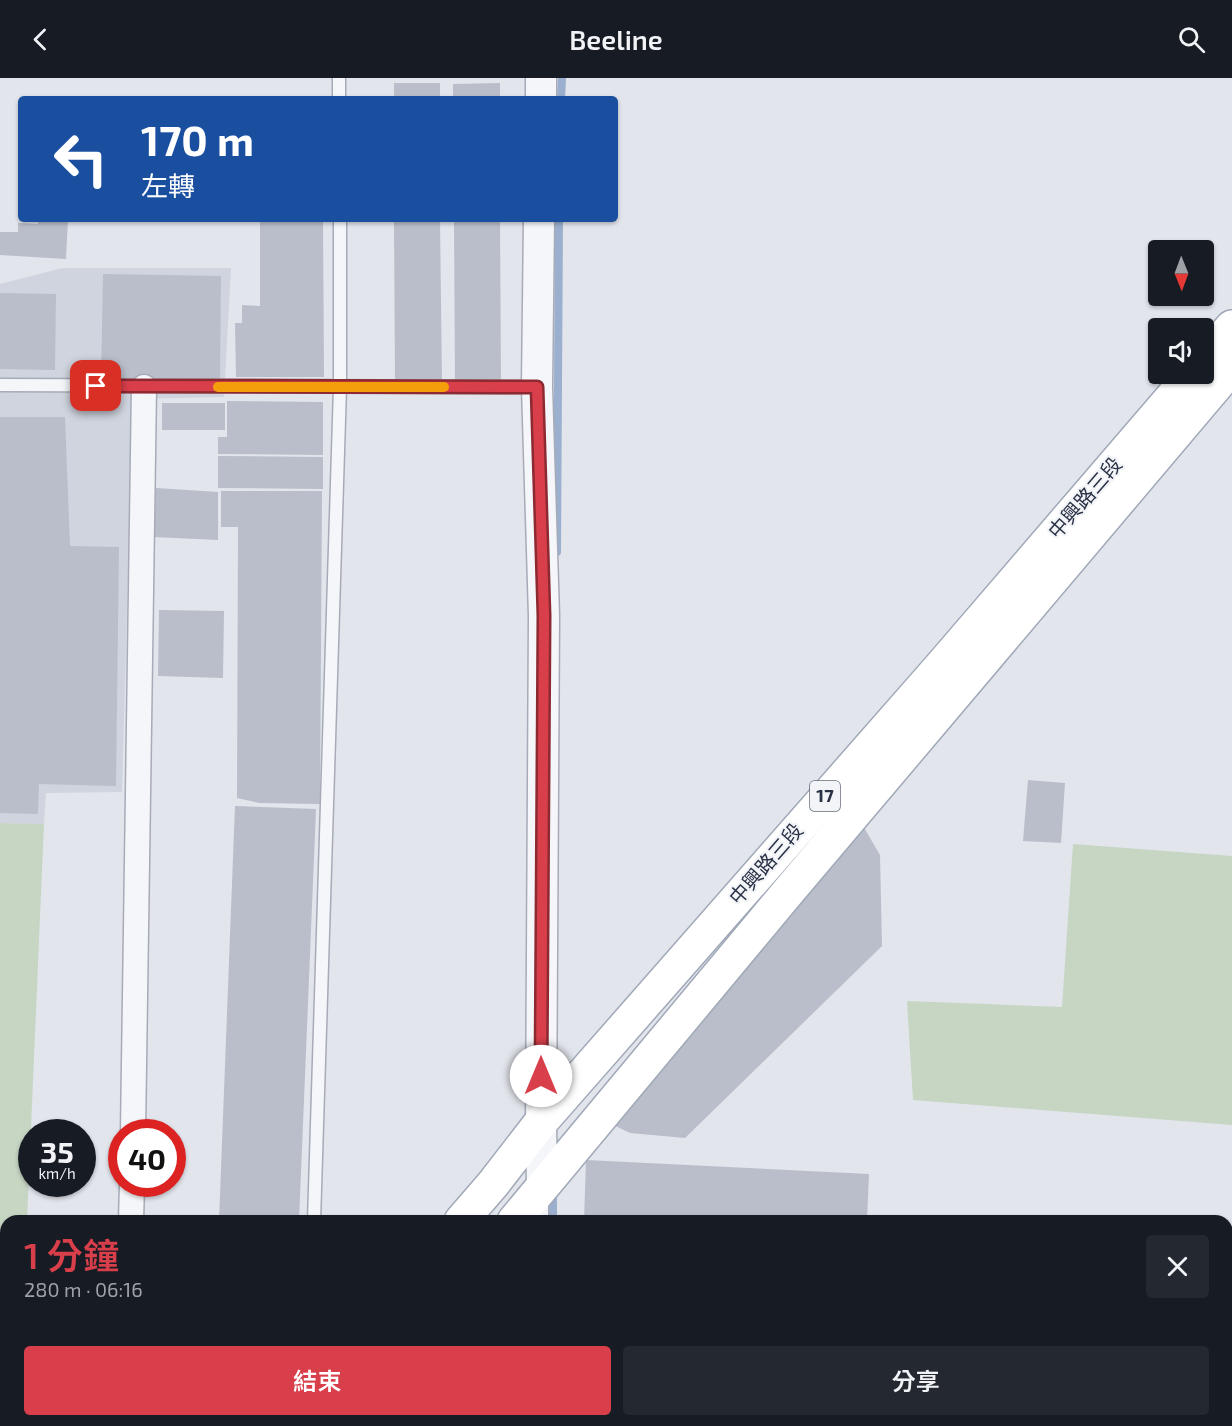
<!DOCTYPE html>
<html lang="zh-TW">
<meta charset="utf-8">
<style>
:root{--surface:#171b24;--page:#242831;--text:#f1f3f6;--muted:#9ea1a6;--accent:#d83f4b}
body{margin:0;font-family:"Exo 2","Noto Sans TC",sans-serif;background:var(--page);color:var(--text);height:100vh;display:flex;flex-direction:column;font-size:22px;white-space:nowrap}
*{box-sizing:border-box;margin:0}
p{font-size:20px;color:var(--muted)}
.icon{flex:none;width:33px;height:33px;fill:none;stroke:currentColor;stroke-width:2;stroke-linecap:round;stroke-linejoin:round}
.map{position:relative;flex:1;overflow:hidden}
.side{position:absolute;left:0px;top:1137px;width:1233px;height:212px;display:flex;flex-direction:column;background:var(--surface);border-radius:18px 18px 0 0;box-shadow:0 2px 4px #0004}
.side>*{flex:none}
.guide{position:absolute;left:18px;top:18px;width:600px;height:126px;border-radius:6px;box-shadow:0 2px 4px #0004;background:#1a4fa0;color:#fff;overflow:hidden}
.needle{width:39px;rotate:179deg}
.controls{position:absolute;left:1148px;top:162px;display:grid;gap:12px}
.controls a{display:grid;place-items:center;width:66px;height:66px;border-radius:6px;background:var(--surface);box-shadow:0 2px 4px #0004;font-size:30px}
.speed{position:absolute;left:18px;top:1041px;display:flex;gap:12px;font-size:30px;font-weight:700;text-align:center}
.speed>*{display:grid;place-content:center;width:78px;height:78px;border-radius:50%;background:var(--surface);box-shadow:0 2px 4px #0004;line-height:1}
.speed small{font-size:15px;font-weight:400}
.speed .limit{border:9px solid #d22;background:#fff;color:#111}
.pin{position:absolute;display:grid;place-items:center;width:51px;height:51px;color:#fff;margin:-26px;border-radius:12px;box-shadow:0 3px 9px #0006}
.me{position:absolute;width:66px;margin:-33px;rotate:0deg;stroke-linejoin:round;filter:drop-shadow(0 0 4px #0008)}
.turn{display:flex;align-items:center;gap:21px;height:126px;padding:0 24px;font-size:27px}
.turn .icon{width:78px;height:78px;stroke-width:2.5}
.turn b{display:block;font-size:42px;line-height:51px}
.round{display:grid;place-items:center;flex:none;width:63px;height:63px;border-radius:6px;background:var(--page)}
.summary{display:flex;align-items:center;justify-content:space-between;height:102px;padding:0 24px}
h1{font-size:36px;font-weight:600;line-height:45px;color:var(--accent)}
.cta{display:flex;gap:12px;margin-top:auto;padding:12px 24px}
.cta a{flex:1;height:69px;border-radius:6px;background:var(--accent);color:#fff;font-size:24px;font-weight:600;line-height:69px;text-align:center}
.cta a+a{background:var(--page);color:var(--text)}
header{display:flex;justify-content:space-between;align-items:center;height:78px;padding:0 24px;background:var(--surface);font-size:27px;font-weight:600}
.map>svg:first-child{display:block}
</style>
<header><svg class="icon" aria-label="back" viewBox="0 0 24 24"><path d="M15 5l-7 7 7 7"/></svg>Beeline<svg class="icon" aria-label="search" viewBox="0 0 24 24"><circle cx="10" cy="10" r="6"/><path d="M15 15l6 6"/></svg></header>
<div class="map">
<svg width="1232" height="1348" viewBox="0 0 1232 1348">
<rect width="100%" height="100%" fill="#e2e5ec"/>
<polygon fill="#d0d4de" points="62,190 231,190 224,319 133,321 122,714 46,715 44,746 0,745 0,206"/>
<g fill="#c6d6c3">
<polygon points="0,745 44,746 27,1143 6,1143 6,1304 0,1304"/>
<polygon points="1073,766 1232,778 1232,1047 913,1022 907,923 1062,929"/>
</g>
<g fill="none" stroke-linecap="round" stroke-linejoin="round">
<g stroke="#9bb0ce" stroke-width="8">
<polyline points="561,21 562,0"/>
<polyline points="557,474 559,141"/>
<polyline points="553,1143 553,1113"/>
</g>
</g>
<g fill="#b9beca">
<rect x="394" y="5" width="46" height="16"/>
<polygon points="500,5 500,21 453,21 453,6"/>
<polygon points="38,141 68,141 66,181 0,177 0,154 18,154 18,145 38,146"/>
<polygon points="260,141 323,141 324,299 236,299 235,245 242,245 242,227 260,228"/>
<polygon points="394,141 440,141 442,305 395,305"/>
<polygon points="454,141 500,141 501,305 455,306"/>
<polygon points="103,196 221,198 220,303 101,302"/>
<polygon points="0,215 56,216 55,292 0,291"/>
<polygon points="227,323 323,324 323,377 218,376 218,359 227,359"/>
<rect x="162" y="325" width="63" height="27"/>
<polygon points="0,339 65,339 70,468 119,469 116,708 39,706 38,736 0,735"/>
<polygon points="218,378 323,379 323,411 218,410"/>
<polygon points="156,410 218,414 218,462 154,459"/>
<polygon points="221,413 322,413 320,726 259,725 237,720 238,449 221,449"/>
<polygon points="159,532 224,533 223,600 158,598"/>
<polygon points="1028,702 1065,705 1061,765 1023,763"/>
<polygon points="235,728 316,731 299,1143 219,1143"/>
<polygon points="859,741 880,777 882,868 685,1060 630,1055 605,1043"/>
<polygon points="586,1082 869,1096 867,1143 584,1143"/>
<polygon points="210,1342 256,1342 254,1345 210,1345"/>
<rect x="421" y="1342" width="93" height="6"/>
<rect x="545" y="1342" width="339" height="6"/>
</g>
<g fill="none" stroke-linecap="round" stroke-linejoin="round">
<defs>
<g id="service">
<polyline points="339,0 339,21"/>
<polyline points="0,307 537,309"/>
<polyline points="314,1143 340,309 340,141"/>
<polyline points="542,1143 542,1119"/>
<polyline points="542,1348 542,1342"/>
</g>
<g id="minor">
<polyline points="133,1054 144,309"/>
<polyline points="131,1143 132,1106"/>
<polyline points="0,1334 6,1334"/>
<polyline points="72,1342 84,1342"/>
<polyline points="130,1342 132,1348"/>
</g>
<g id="tertiary">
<polyline points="541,21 541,0"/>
<polyline points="539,141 537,309 544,538 541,1044 542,1109"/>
</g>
<g id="primary">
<polyline points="1203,282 1232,249"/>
<polyline points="461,1143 493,1106 541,1044 942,587 1192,296"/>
<polyline points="514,1143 788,814 1232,289"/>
<polyline points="294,1348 297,1342"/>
<polyline points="350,1348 354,1342"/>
</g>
</defs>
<use href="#service" stroke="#a7abb7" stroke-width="15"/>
<use href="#minor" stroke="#a7abb7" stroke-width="27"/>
<use href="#tertiary" stroke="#a7abb7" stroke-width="33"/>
<use href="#primary" stroke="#a0a8b8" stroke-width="36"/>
<use href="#service" stroke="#f5f6f9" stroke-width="12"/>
<use href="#minor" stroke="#f5f6f9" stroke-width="24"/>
<use href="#tertiary" stroke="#f5f6f9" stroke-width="30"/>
<use href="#primary" stroke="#fff" stroke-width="33"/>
</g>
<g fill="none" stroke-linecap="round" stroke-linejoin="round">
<defs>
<polyline id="route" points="96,308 537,309 544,538 541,998"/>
</defs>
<use href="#route" stroke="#8c2931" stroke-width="15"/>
<use href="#route" stroke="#d83f4b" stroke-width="10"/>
<polyline stroke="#f59e0b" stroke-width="10" points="218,309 444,309"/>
</g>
<g text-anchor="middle" stroke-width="4.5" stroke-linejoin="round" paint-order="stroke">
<rect fill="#f2f4f8" stroke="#656c7b" stroke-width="1.5" x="810" y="703" width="30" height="30" rx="4.5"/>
<g font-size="18" font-weight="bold" fill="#293145">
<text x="825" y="724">17</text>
</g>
<g font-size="20" fill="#293145" stroke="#f2f4f8">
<text transform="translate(1085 420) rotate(-49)" y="7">中興路三段</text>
<text transform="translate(766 786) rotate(-49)" y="7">中興路三段</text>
</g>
</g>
</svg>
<div class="controls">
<a><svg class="needle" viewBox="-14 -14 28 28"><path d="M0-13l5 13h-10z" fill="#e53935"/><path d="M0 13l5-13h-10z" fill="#9ea1a6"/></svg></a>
<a><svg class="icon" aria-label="sound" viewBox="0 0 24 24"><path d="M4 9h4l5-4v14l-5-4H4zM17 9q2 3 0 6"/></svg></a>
</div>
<div class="speed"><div>35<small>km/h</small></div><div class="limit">40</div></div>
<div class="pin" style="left:96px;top:308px;background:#d93025"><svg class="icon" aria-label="arrive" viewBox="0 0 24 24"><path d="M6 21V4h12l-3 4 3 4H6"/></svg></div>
<svg class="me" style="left:541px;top:998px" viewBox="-20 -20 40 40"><circle r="19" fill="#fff"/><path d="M0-13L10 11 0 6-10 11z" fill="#d83f4b"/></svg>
<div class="guide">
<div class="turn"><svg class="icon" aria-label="left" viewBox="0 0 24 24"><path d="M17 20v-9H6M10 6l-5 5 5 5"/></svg><div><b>170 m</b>左轉</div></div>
</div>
<section class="side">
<div class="summary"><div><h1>1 分鐘</h1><p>280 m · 06:16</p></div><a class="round"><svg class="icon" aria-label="close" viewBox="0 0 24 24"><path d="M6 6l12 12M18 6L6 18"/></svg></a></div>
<div class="cta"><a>結束</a><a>分享</a></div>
</section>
</div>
